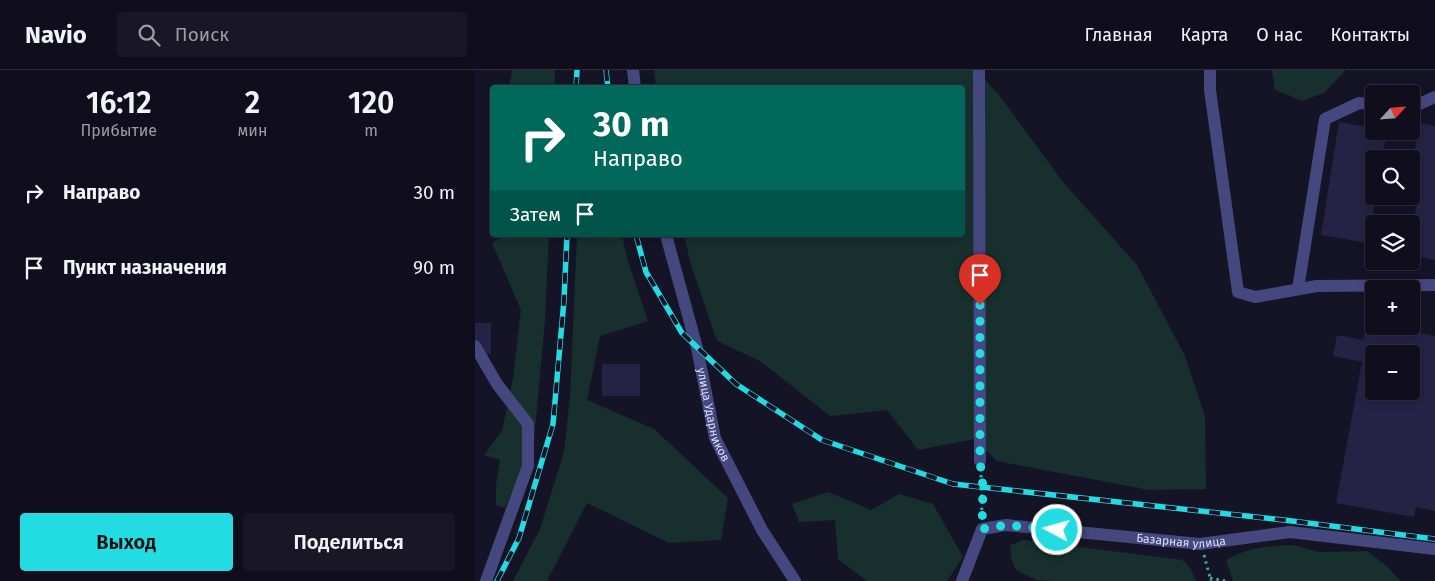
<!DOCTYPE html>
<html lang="ru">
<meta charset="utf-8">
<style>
:root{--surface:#100e1c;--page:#191725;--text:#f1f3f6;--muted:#9c9ca3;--line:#302e3b;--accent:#23dce1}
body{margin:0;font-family:"Fira Sans",sans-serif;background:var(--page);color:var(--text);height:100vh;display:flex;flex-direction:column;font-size:19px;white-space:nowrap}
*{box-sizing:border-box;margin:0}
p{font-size:16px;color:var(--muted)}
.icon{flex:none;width:28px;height:28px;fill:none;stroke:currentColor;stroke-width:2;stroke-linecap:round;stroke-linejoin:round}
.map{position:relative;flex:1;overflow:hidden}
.panel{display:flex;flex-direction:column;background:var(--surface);width:475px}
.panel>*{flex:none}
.banner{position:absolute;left:15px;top:15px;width:475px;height:152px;border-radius:5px;box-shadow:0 2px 8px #0003,0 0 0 1px var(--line);background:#00695c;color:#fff;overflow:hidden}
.needle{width:32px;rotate:64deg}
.tools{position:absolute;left:890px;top:15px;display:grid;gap:10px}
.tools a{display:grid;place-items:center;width:55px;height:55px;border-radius:5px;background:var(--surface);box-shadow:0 2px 8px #0003,0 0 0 1px var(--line);font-size:25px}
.pin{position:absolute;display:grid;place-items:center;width:42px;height:42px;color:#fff;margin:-51px -21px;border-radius:50% 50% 50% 0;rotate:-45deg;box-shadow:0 0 5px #0007}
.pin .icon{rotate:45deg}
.me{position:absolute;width:55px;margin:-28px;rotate:276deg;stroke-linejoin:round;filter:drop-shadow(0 0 4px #0008)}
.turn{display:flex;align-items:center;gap:18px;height:105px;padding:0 20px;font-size:22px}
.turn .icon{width:65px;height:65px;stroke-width:2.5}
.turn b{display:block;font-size:35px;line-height:42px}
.then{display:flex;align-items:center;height:48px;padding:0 20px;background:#0003;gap:10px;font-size:19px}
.eta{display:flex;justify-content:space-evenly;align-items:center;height:85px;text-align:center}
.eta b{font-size:30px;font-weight:600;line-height:35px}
.action{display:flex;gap:10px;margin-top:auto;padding:10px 20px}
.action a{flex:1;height:58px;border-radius:5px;background:var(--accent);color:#111;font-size:20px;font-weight:600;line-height:58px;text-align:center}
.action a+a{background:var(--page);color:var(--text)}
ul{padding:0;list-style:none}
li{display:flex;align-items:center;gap:15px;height:75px;padding:0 20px}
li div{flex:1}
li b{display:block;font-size:19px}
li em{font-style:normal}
header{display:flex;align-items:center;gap:30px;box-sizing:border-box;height:70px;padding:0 25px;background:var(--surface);border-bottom:1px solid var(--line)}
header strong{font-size:24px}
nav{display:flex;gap:28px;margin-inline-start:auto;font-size:18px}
.search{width:350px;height:45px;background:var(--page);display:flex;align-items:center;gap:12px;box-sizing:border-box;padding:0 18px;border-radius:5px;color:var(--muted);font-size:19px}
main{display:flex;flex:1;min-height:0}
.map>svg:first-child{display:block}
</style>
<header>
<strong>Navio</strong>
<div class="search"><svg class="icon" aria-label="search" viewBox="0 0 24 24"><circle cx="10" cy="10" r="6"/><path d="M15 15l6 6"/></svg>Поиск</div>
<nav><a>Главная</a><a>Карта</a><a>О нас</a><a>Контакты</a></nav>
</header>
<main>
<section class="panel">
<div class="eta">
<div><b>16:12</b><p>Прибытие</p></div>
<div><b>2</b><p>мин</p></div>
<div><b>120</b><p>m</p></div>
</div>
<ul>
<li><svg class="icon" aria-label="right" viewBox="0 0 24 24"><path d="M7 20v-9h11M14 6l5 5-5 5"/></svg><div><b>Направо</b></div><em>30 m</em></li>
<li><svg class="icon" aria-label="arrive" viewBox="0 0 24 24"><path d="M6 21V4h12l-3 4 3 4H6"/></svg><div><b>Пункт назначения</b></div><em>90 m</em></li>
</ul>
<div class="action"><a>Выход</a><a>Поделиться</a></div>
</section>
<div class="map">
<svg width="960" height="511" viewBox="0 0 960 511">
<rect width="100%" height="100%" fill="#151326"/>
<g fill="#17302d">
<polygon points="37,0 80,0 80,17 34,17"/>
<polygon points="179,0 501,0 524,25 588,112 662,195 709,284 730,346 731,419 674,420 522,391 500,369 443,380 412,340 355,346 285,291 242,271 216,195 209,165 488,165 488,18 181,17"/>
<polygon points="797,0 871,0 849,23 827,31 800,20"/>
<polygon points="29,165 74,165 70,250 59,371 30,438 21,435 21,415 25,390 9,385 27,361 38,308 46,240 17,173"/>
<polygon points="102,165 147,165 152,188 173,251 125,266 112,330 179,359 253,428 246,470 194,473 112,433 72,511 38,511 65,459 89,382 95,327"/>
<polygon points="353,422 396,440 424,424 458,434 488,487 472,511 392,511 363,489 360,450 324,452 317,434"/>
<polygon points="548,470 708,490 715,498 721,511 579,511 561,510 540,499 536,487 535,475"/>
<path d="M818,475L844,482L892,481L913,497L925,511H758L751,490C774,477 792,476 818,475Z"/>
</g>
<g fill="#262245" fill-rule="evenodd">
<polygon points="864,52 899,58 899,61 912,61 907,89 899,89 899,126 901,126 893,173 846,165"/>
<polygon points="945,53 960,56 960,190 936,185 936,165 946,112 936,110 936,98"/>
<rect x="0" y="253" width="16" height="31"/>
<path d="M915,257L960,266V441L941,437L939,447L861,433L887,292L858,286L862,265L888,270L891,258L914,263ZM899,284H936V321H899Z"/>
<rect x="127" y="294" width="38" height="32"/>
</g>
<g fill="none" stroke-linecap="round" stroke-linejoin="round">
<g stroke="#41ab9d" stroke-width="3" stroke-dasharray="2.5 4" stroke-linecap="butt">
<polyline points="506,405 507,446"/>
<polyline points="729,485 736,511"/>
<polyline points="735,508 751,511"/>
</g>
<g stroke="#45477f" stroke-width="12">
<polyline points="158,0 160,18"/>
<polyline points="504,0 505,391"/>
<polyline points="735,0 735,20 763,222 780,227 842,216 960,215"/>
<polyline points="936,35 942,35 960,27"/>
<path id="s1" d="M191,165L222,278L240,368L287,460L320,511"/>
<polyline points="823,219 850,49 884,33 899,34"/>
<polyline points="0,276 22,314 53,354 53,396 11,511"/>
<path id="s2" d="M487,511L507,459L531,455L725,474L815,462L960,479"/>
</g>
<defs>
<g id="rail">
<polyline points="131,0 133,18"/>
<polyline points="101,18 102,0"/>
<polyline points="161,165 171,202 207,263 261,314 347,370 478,414 817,451 960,469"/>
<polyline points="22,511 44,468 78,354 89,230 92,165"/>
</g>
</defs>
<use href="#rail" stroke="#23dce1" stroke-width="5.5"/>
<use href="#rail" stroke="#151326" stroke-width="4" stroke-dasharray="11" stroke-linecap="butt"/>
</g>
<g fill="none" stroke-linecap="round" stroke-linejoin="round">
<polyline stroke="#23dce1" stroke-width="9" stroke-dasharray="0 16.2" points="505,235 505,391 508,417 507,459 532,455 582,460"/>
</g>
<g text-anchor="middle" stroke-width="4.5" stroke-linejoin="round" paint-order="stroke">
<g font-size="12" fill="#deddfa" stroke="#151326">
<text dy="4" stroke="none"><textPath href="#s1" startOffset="186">улица Ударников</textPath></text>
<text dy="4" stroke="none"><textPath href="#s2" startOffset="256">Базарная улица</textPath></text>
</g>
</g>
</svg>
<div class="tools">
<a><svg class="needle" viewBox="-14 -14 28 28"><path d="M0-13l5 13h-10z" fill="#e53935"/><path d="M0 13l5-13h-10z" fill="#9c9ca3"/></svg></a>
<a><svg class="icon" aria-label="search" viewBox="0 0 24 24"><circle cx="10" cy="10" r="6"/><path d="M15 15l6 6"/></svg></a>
<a><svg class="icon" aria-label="layers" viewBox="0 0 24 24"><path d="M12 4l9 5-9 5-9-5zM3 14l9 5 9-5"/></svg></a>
<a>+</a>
<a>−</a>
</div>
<div class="pin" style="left:505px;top:235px;background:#d93025"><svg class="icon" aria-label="arrive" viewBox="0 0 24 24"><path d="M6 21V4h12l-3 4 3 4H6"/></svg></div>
<svg class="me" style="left:582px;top:460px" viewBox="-20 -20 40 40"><circle r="17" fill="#23dce1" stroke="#fff" stroke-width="3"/><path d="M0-11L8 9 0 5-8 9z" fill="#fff"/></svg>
<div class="banner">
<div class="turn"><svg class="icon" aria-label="right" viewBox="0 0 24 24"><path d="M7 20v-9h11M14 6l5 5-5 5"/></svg><div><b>30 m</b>Направо</div></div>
<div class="then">Затем<svg class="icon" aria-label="arrive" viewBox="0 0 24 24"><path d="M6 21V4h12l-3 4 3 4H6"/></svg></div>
</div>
</div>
</main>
